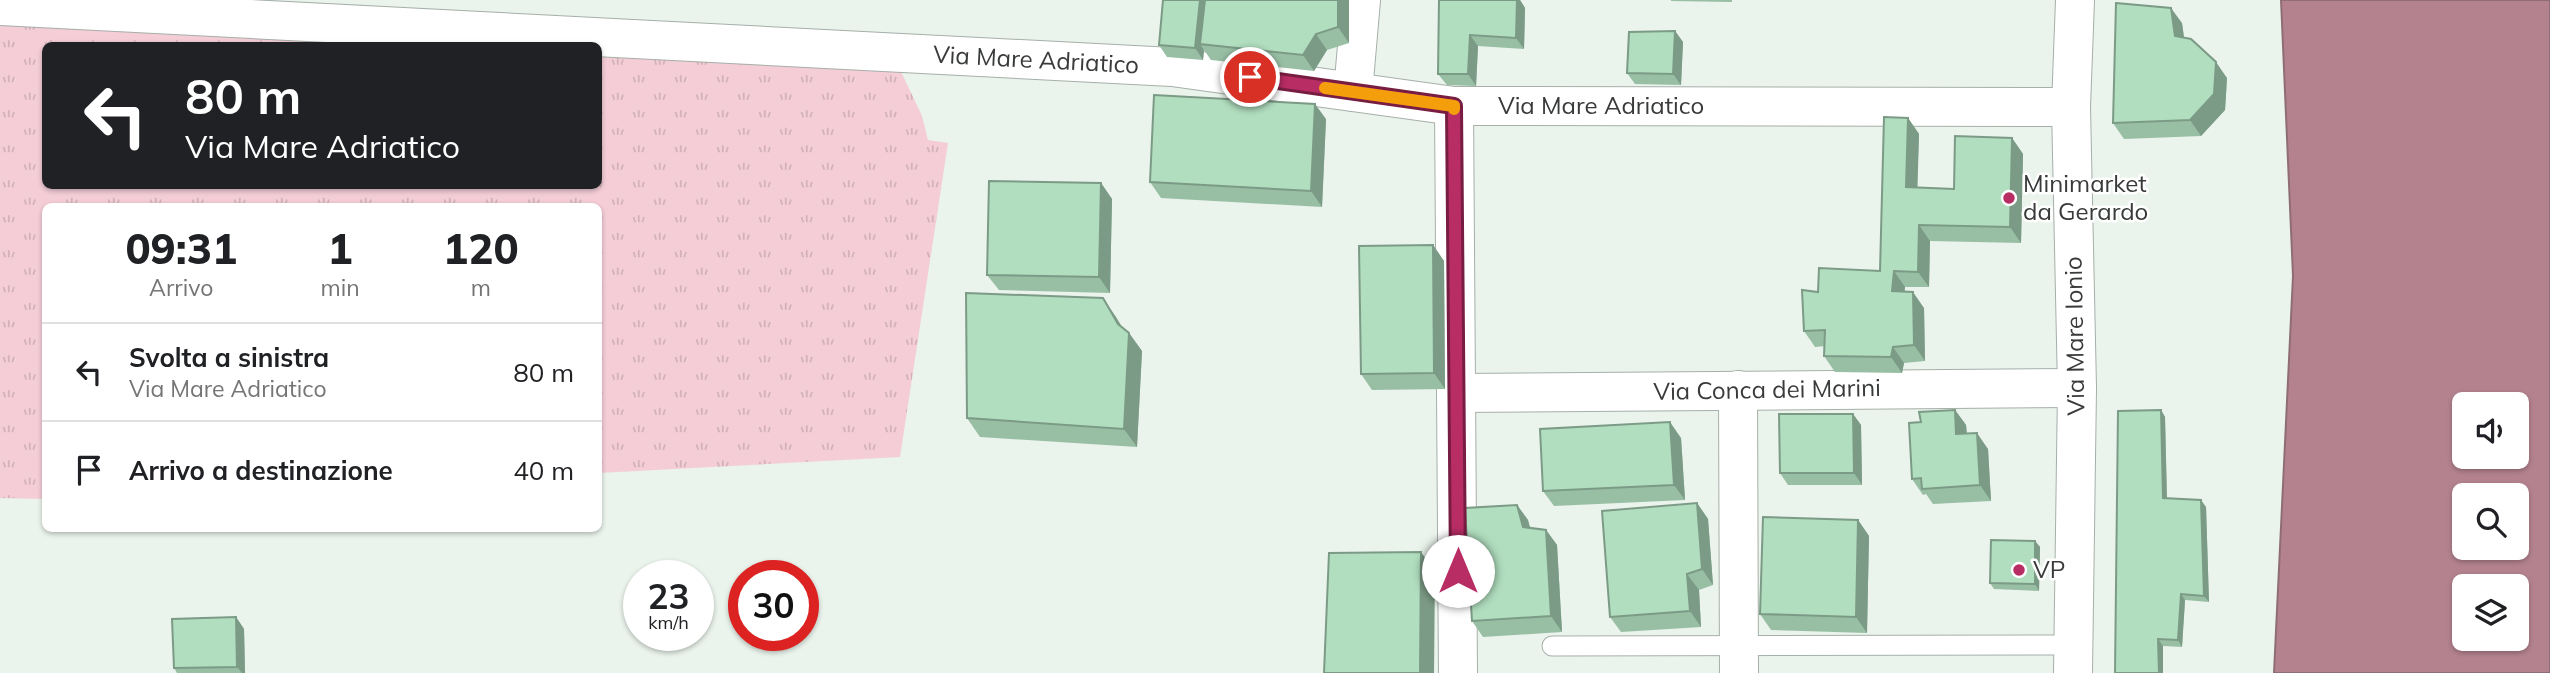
<!DOCTYPE html>
<html lang="it">
<style>
:root{--surface:#fff;--page:#f2f2f2;--text:#202124;--muted:#757577;--line:#e0e0e0}
body{margin:0;font-family:Mulish,sans-serif;background:var(--page);color:var(--text);height:100vh;display:flex;flex-direction:column;font-size:26px;white-space:nowrap}
*{box-sizing:border-box;margin:0}
p{font-size:23px;color:var(--muted)}
.icon{flex:none;width:38px;height:38px;fill:none;stroke:currentColor;stroke-width:2;stroke-linecap:round;stroke-linejoin:round}
.map{position:relative;flex:1;overflow:hidden}
.panel{position:absolute;left:42px;top:203px;width:560px;height:329px;display:flex;flex-direction:column;background:var(--surface);border-radius:10px;box-shadow:0 2px 5px #0004}
.panel>*{flex:none}
.guide{position:absolute;left:42px;top:42px;width:560px;height:147px;border-radius:10px;box-shadow:0 2px 5px #0004;background:#202124;color:#fff;overflow:hidden}
.buttons{position:absolute;left:2452px;top:392px;display:grid;gap:14px}
.buttons a{display:grid;place-items:center;width:77px;height:77px;border-radius:10px;background:var(--surface);box-shadow:0 2px 5px #0004;font-size:35px}
.speed{position:absolute;left:623px;top:560px;display:flex;gap:14px;font-size:35px;font-weight:700;text-align:center}
.speed>*{display:grid;place-content:center;width:91px;height:91px;border-radius:50%;background:var(--surface);box-shadow:0 2px 5px #0004;line-height:1}
.speed small{font-size:18px;font-weight:400}
.speed .limit{border:10px solid #d22;background:#fff;color:#111}
.pin{position:absolute;display:grid;place-items:center;width:60px;height:60px;color:#fff;margin:-30px;border:4px solid #fff;border-radius:50%;box-shadow:0 2px 7px #0007}
.me{position:absolute;width:77px;margin:-38px;rotate:0deg;stroke-linejoin:round;filter:drop-shadow(0 0 5px #0008)}
.turn{display:flex;align-items:center;gap:24px;height:147px;padding:0 28px;font-size:32px}
.turn .icon{width:91px;height:91px;stroke-width:2.5}
.turn b{display:block;font-size:49px;line-height:60px}
.eta{display:flex;justify-content:space-evenly;align-items:center;height:119px;text-align:center}
.eta b{font-size:42px;font-weight:800;line-height:49px}
ul{padding:0;list-style:none}
li{display:flex;align-items:center;gap:21px;height:98px;padding:0 28px;border-top:2px solid var(--line)}
li div{flex:1}
li b{display:block;font-size:26px}
li em{font-style:normal}
.map>svg:first-child{display:block}
</style>
<div class="map">
<svg width="2550" height="673" viewBox="0 0 2550 673">
<defs>
<pattern id="grass-tufts" width="24" height="20" patternUnits="userSpaceOnUse" patternTransform="scale(1.75)"><rect width="24" height="20" fill="#f4cdd7"/><path d="M3 7l-1-3M5 7V3M7 7l1-3M15 17l-1-3M17 17v-4M19 17l1-3" fill="none" stroke="#d2b1b9"/></pattern>
</defs>
<rect width="100%" height="100%" fill="#eaf3ec"/>
<polygon fill="url(#grass-tufts)" points="0,23 536,45 46,46 46,186 598,186 599,48 896,61 922,116 928,140 948,143 900,457 599,473 598,206 46,206 45,499 0,498"/>
<path fill="#b4828f" stroke="#8f6d75" stroke-width="2" fill-rule="evenodd" d="M2281,0H2550V673H2274L2293,276ZM2464,404H2516V457H2464ZM2464,495H2516V548H2464ZM2464,586H2516V639H2464Z"/>
<g fill="none" stroke-linecap="round" stroke-linejoin="round">
<defs>
<polyline id="lane" points="1552,646 2073,645"/>
<g id="street">
<polyline points="0,6 1172,67 1454,106 2071,107"/>
<polyline points="1353,92 1361,0"/>
<polyline points="1454,106 1458,673"/>
<polyline points="1738,390 1739,673"/>
<polyline points="1457,393 2077,388"/>
</g>
<polyline id="secondary" points="2073,673 2077,388 2071,107 2075,0"/>
</defs>
<use href="#lane" stroke="#a6afa9" stroke-width="21"/>
<use href="#street" stroke="#a6afa9" stroke-width="40"/>
<use href="#secondary" stroke="#a6afa9" stroke-width="40"/>
<use href="#lane" stroke="#fff" stroke-width="19"/>
<use href="#street" stroke="#fff" stroke-width="38"/>
<use href="#secondary" stroke="#fff" stroke-width="38"/>
</g>
<g fill="#98bfa4">
<polygon points="1163,0 1349,0 1349,43 1327,50 1314,71 1211,60 1204,50 1203,60 1167,57 1159,45"/>
<polygon points="1439,0 1520,0 1525,8 1524,49 1478,46 1476,86 1447,85 1438,74"/>
<polygon points="1671,0 1732,0 1732,2 1671,1"/>
<polygon points="2182,23 2184,38 2227,78 2225,110 2201,136 2124,139 2113,123"/>
<polygon points="1675,31 1683,42 1681,85 1635,84 1627,73"/>
<polygon points="1908,118 1919,134 1917,188 1954,189 2012,138 2023,154 2021,243 1930,241 1929,287 1905,287 1904,292 1924,308 1925,361 1904,363 1902,373 1835,372 1824,356 1825,346 1815,347 1804,331 1818,292 1880,271"/>
<polygon points="1326,119 1322,207 1161,198 1150,182"/>
<polygon points="1101,183 1112,199 1110,293 999,290 987,275"/>
<polygon points="1433,245 1444,261 1445,389 1372,390 1361,374"/>
<polygon points="1103,298 1122,327 1129,333 1142,351 1137,447 980,437 967,418"/>
<polygon points="1955,410 1966,425 1967,434 1988,449 1991,501 1933,504 1926,494 1923,495 1912,479 1921,422"/>
<polygon points="2161,410 2165,417 2167,498 2206,507 2209,602 2185,600 2182,647 2163,646 2163,673 2115,673"/>
<polygon points="1853,414 1861,425 1862,485 1788,485 1780,473"/>
<polygon points="1681,438 1685,500 1554,506 1543,491"/>
<polygon points="1697,503 1708,519 1713,585 1699,590 1701,627 1621,632 1610,617"/>
<polygon points="1517,505 1528,520 1530,528 1546,530 1557,545 1562,632 1483,637 1472,621"/>
<polygon points="1858,520 1869,536 1867,633 1771,630 1760,614"/>
<polygon points="2035,541 2040,547 2039,591 1994,589 1990,583"/>
<polygon points="236,617 244,629 245,673 177,673 174,668"/>
</g>
<g fill="#7c9b86">
<polygon points="1200,0 1209,0 1200,44 1204,50 1203,60 1195,48"/>
<polygon points="1338,0 1349,0 1349,43 1338,27"/>
<polygon points="1517,0 1520,0 1525,8 1524,49 1516,38"/>
<polygon points="2171,8 2182,23 2186,52 2175,36"/>
<polygon points="1675,31 1683,42 1681,85 1673,74"/>
<polygon points="1316,34 1327,50 1314,71 1303,55"/>
<polygon points="1470,35 1478,46 1476,86 1468,74"/>
<polygon points="2216,62 2227,78 2225,110 2201,136 2190,120"/>
<polygon points="1315,104 1326,119 1322,207 1311,191"/>
<polygon points="1908,118 1919,134 1917,203 1906,187"/>
<polygon points="2012,138 2023,154 2021,243 2010,227"/>
<polygon points="1101,183 1112,199 1110,293 1099,277"/>
<polygon points="1919,225 1930,241 1929,287 1918,272"/>
<polygon points="1433,245 1444,261 1445,389 1434,373"/>
<polygon points="1894,271 1905,287 1903,307 1892,291"/>
<polygon points="1913,292 1924,308 1925,361 1914,345"/>
<polygon points="1103,298 1116,317 1129,339 1129,333 1142,351 1137,447 1124,429 1118,324"/>
<polygon points="1893,347 1904,363 1902,373 1891,357"/>
<polygon points="1955,410 1966,425 1968,450 1956,434"/>
<polygon points="2161,410 2165,417 2167,504 2163,498"/>
<polygon points="1853,414 1861,425 1862,485 1854,473"/>
<polygon points="1670,422 1681,438 1685,500 1674,485"/>
<polygon points="1977,433 1988,449 1991,501 1980,485"/>
<polygon points="2201,500 2206,507 2209,602 2204,596"/>
<polygon points="1697,503 1708,519 1713,585 1702,569"/>
<polygon points="1517,505 1528,520 1534,543 1523,527"/>
<polygon points="1858,520 1869,536 1867,633 1856,617"/>
<polygon points="1546,530 1557,545 1562,632 1551,616"/>
<polygon points="2035,541 2040,547 2039,591 2035,584"/>
<polygon points="1421,552 1435,571 1434,673 1420,673"/>
<polygon points="1687,574 1699,590 1701,627 1690,611"/>
<polygon points="2181,594 2185,600 2182,647 2178,640"/>
<polygon points="236,617 244,629 245,673 242,673 237,667"/>
<polygon points="2158,639 2163,646 2163,673 2159,673"/>
</g>
<g fill="#b1debf" stroke="#7c9b86" stroke-width="2">
<polygon points="1163,0 1200,0 1195,48 1159,45"/>
<polygon points="1205,0 1338,0 1338,27 1316,34 1303,55 1200,44"/>
<polygon points="1439,0 1517,0 1516,38 1470,35 1468,74 1438,74"/>
<polygon points="2116,3 2171,8 2175,36 2191,39 2216,62 2214,94 2190,120 2113,123"/>
<polygon points="1675,31 1673,74 1627,73 1629,32"/>
<polygon points="1154,95 1315,104 1311,191 1150,182"/>
<polygon points="1884,117 1908,118 1906,187 1954,189 1955,136 2012,138 2010,227 1919,225 1918,272 1894,271 1892,291 1913,292 1914,345 1893,347 1891,357 1824,356 1825,330 1804,331 1802,290 1818,292 1819,268 1880,271"/>
<polygon points="989,181 1101,183 1099,277 987,275"/>
<polygon points="1433,245 1434,373 1361,374 1359,246"/>
<polygon points="966,293 1103,298 1118,324 1129,333 1124,429 967,418"/>
<polygon points="1955,410 1956,434 1977,433 1980,485 1922,489 1921,478 1912,479 1909,423 1921,422 1919,412"/>
<polygon points="2161,410 2163,498 2201,500 2204,596 2181,594 2178,640 2158,639 2159,673 2115,673 2118,411"/>
<polygon points="1779,414 1853,414 1854,473 1780,473"/>
<polygon points="1670,422 1674,485 1543,491 1540,429"/>
<polygon points="1697,503 1702,569 1687,574 1690,611 1610,617 1602,511"/>
<polygon points="1517,505 1523,527 1546,530 1551,616 1472,621 1465,508"/>
<polygon points="1763,517 1858,520 1856,617 1760,614"/>
<polygon points="1991,540 2035,541 2035,584 1990,583"/>
<polygon points="1421,552 1420,673 1324,673 1329,553"/>
<polygon points="236,617 237,667 174,668 172,619"/>
</g>
<g fill="none" stroke-linecap="round" stroke-linejoin="round">
<defs>
<polyline id="route" points="1250,77 1454,106 1458,571"/>
</defs>
<use href="#route" stroke="#781d42" stroke-width="18"/>
<use href="#route" stroke="#b92d65" stroke-width="12"/>
<polyline stroke="#f59e0b" stroke-width="12" points="1325,88 1454,106 1454,109"/>
</g>
<g fill="#b92d65" stroke="#fff" stroke-width="2.5">
<circle cx="2009" cy="198" r="7"/>
<circle cx="2019" cy="570" r="7"/>
</g>
<g text-anchor="middle" stroke-width="5" stroke-linejoin="round" paint-order="stroke">
<g font-size="24" fill="#383b39" stroke="#fff">
<text transform="translate(1036 60) rotate(3)" y="8">Via Mare Adriatico</text>
<text x="1601" y="114">Via Mare Adriatico</text>
<text transform="translate(2075 336) rotate(-91)" y="8">Via Mare Ionio</text>
<text transform="translate(1767 390) rotate(-1)" y="8">Via Conca dei Marini</text>
</g>
<g font-size="24" fill="#383b39" stroke="#fff" text-anchor="start">
<text x="2023" y="192">Minimarket<tspan x="2023" dy="28">da Gerardo</tspan></text>
<text x="2033" y="578">VP</text>
</g>
</g>
</svg>
<div class="buttons">
<a><svg class="icon" aria-label="sound" viewBox="0 0 24 24"><path d="M4 9h4l5-4v14l-5-4H4zM17 9q2 3 0 6"/></svg></a>
<a><svg class="icon" aria-label="search" viewBox="0 0 24 24"><circle cx="10" cy="10" r="6"/><path d="M15 15l6 6"/></svg></a>
<a><svg class="icon" aria-label="layers" viewBox="0 0 24 24"><path d="M12 4l9 5-9 5-9-5zM3 14l9 5 9-5"/></svg></a>
</div>
<div class="speed"><div>23<small>km/h</small></div><div class="limit">30</div></div>
<div class="pin" style="left:1250px;top:77px;background:#d93025"><svg class="icon" aria-label="arrive" viewBox="0 0 24 24"><path d="M6 21V4h12l-3 4 3 4H6"/></svg></div>
<svg class="me" style="left:1458px;top:571px" viewBox="-20 -20 40 40"><circle r="19" fill="#fff"/><path d="M0-13L10 11 0 6-10 11z" fill="#b92d65"/></svg>
<div class="guide">
<div class="turn"><svg class="icon" aria-label="left" viewBox="0 0 24 24"><path d="M17 20v-9H6M10 6l-5 5 5 5"/></svg><div><b>80 m</b>Via Mare Adriatico</div></div>
</div>
<section class="panel">
<div class="eta">
<div><b>09:31</b><p>Arrivo</p></div>
<div><b>1</b><p>min</p></div>
<div><b>120</b><p>m</p></div>
</div>
<ul>
<li><svg class="icon" aria-label="left" viewBox="0 0 24 24"><path d="M17 20v-9H6M10 6l-5 5 5 5"/></svg><div><b>Svolta a sinistra</b><p>Via Mare Adriatico</p></div><em>80 m</em></li>
<li><svg class="icon" aria-label="arrive" viewBox="0 0 24 24"><path d="M6 21V4h12l-3 4 3 4H6"/></svg><div><b>Arrivo a destinazione</b></div><em>40 m</em></li>
</ul>
</section>
</div>
